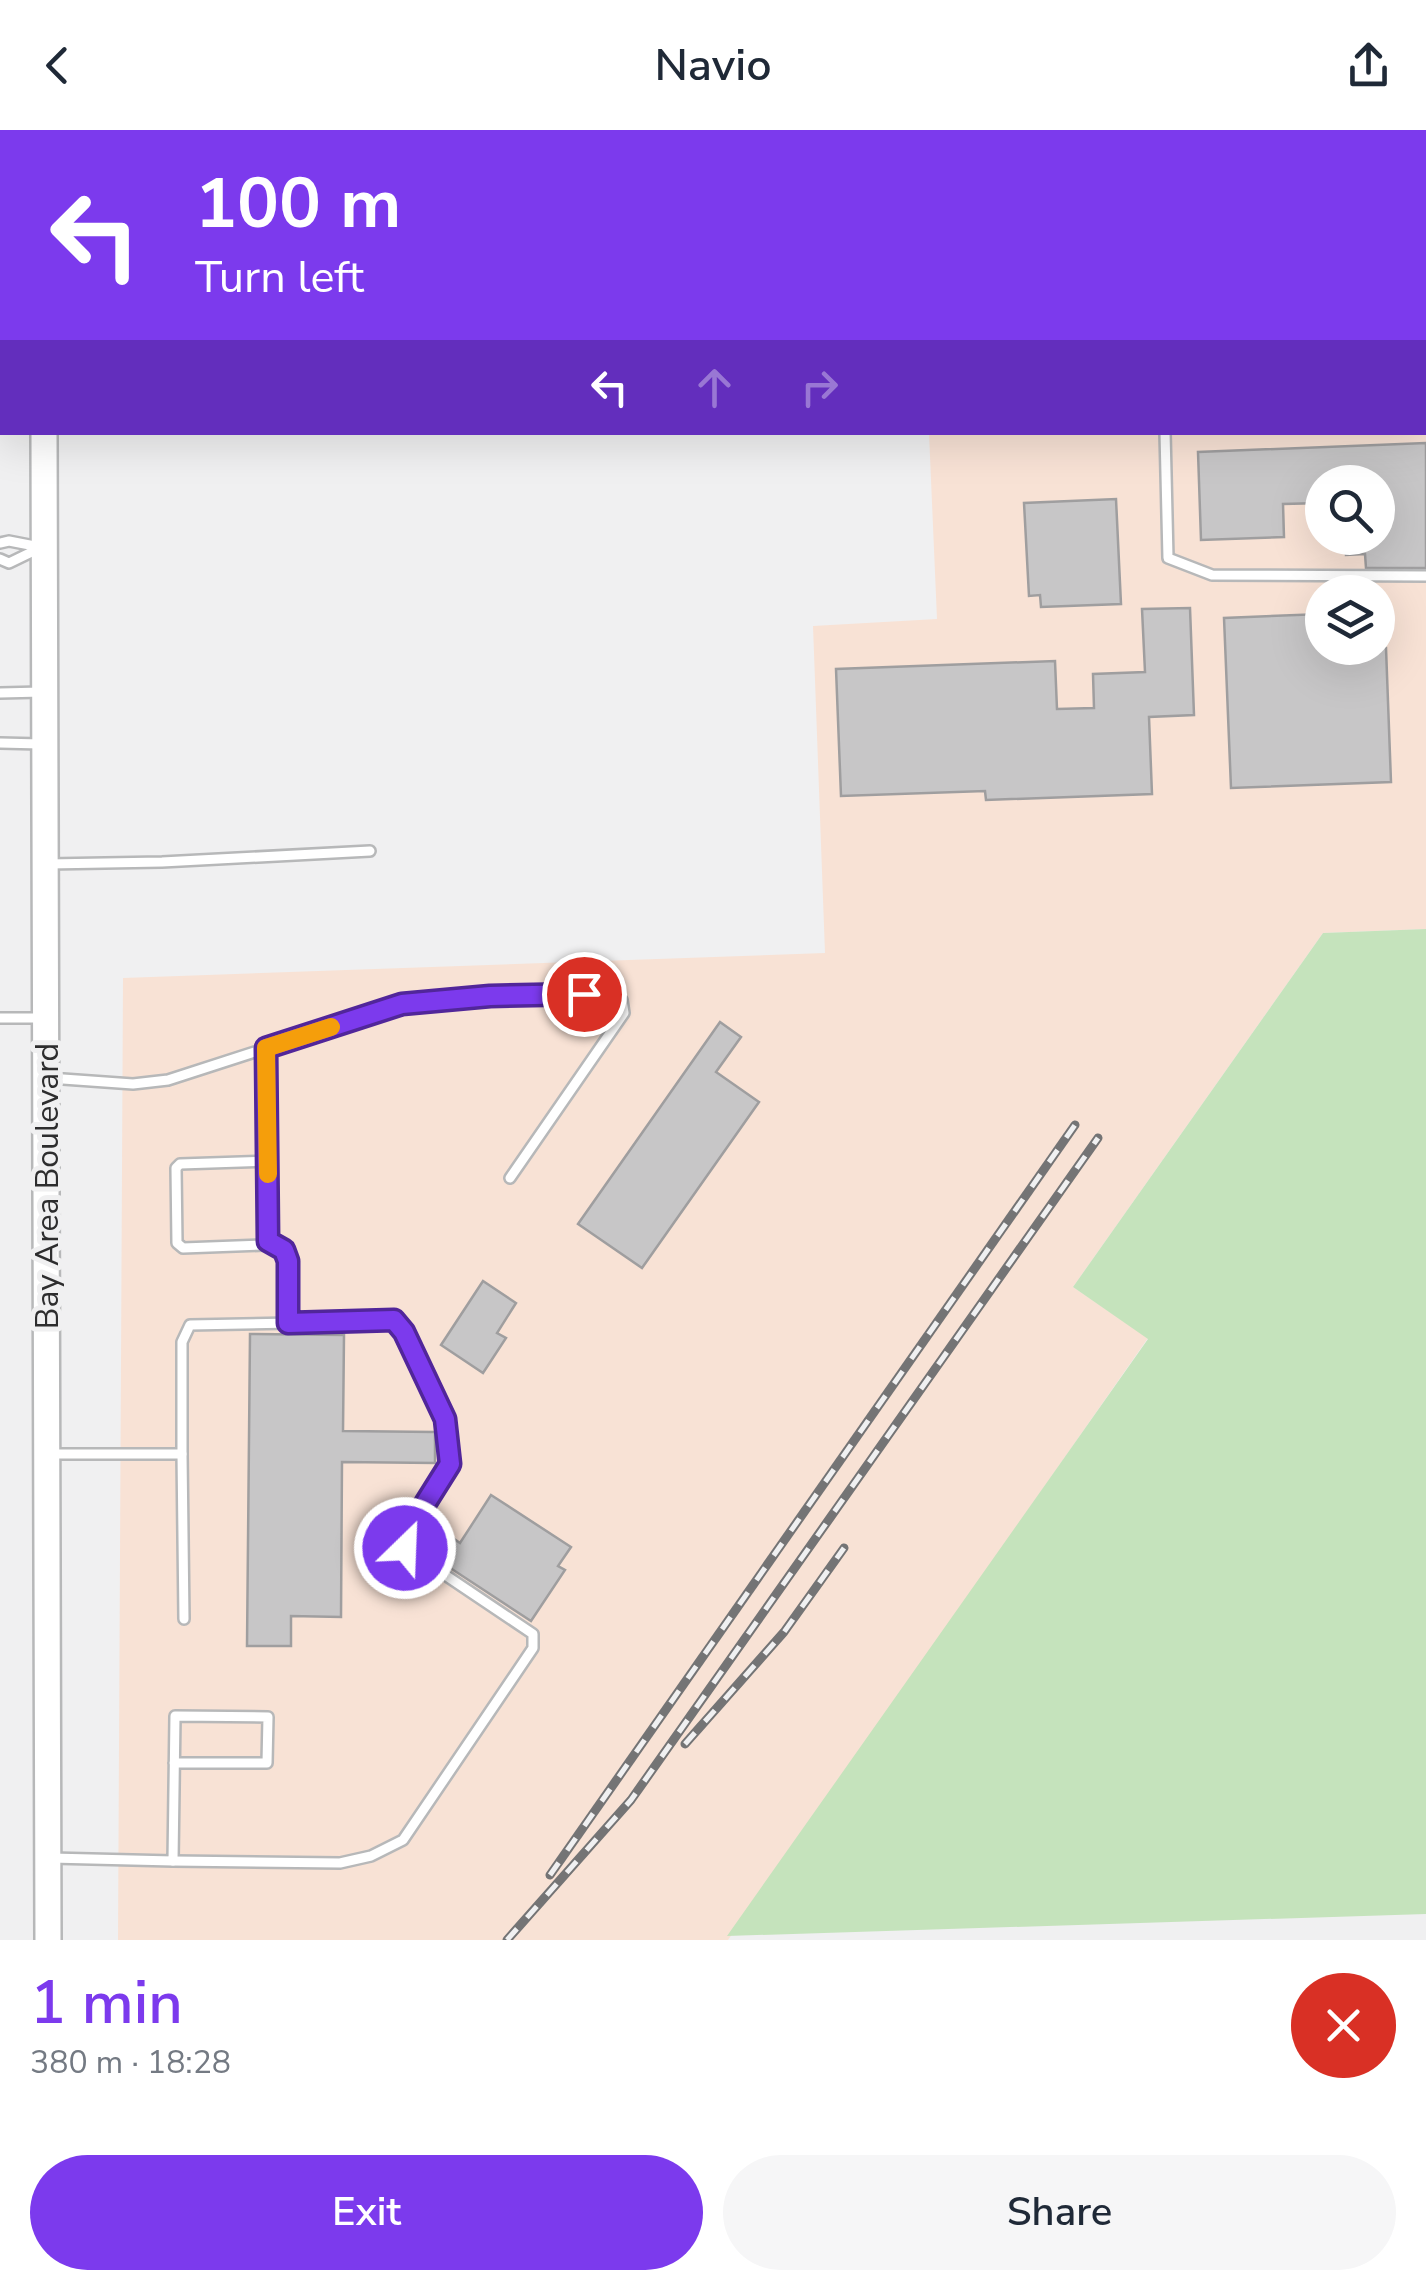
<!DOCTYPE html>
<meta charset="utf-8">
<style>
:root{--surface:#fff;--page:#f6f6f7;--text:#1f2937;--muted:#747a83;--accent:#7c3aed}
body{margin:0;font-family:"Nunito Sans",sans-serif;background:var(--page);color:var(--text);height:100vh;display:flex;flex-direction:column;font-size:38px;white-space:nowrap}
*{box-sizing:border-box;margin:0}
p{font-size:32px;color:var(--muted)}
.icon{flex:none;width:55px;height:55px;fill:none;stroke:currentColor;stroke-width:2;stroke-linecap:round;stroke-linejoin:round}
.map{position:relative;height:1810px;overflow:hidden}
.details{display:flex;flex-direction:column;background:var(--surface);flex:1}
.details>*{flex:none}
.hud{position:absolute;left:0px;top:0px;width:1428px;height:305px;box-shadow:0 10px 40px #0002;background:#7c3aed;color:#fff;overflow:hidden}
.controls{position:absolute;left:1305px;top:335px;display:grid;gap:20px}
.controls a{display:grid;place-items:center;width:90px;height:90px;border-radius:50%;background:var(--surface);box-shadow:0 10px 40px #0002;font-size:50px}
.pin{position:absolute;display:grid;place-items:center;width:85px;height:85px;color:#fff;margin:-42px;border:5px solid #fff;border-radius:50%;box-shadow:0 2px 10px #0007}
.me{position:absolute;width:110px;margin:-55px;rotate:24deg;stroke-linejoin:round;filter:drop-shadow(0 0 8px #0008)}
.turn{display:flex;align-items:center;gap:35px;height:210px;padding:0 30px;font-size:45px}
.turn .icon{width:130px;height:130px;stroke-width:2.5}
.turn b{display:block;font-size:70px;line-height:85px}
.lanes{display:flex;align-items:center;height:95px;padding:0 30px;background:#0003;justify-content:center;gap:50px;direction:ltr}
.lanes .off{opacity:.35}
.round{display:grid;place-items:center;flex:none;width:105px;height:105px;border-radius:52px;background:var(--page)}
.summary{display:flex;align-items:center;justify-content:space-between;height:170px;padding:0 30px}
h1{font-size:60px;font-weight:600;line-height:75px;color:var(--accent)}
.cta{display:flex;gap:20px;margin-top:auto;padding:20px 30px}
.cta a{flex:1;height:115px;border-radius:60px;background:var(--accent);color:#fff;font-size:40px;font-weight:600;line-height:115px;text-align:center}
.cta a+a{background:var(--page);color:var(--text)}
header{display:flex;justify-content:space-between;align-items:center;height:130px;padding:0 30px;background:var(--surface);font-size:45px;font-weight:600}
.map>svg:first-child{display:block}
</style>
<header><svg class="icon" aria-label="back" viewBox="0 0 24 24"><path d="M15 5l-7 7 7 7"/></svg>Navio<svg class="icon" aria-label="share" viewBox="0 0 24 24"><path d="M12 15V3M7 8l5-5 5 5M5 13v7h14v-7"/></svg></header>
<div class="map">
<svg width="1426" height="1810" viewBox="0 0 1426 1810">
<rect width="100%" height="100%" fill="#f0f0f1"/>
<path fill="#f8e2d5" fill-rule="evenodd" d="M1426,157V799L1323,803L1073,1157L1148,1208L728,1810H118L123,848L825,823L813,496L937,489L929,303L1425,302ZM1322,352H1378V408H1322ZM1322,462H1378V518H1322Z"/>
<polygon fill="#c5e3bc" points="1426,799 1426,1784 727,1806 1148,1209 1073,1157 1323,803"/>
<g fill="#c7c6c7" stroke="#9f9e9f" stroke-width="2.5">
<polygon points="1426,313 1426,438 1366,438 1365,424 1346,425 1345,408 1378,408 1378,352 1322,352 1322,373 1283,374 1284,407 1201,410 1198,322"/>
<polygon points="1116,369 1121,474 1041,477 1040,465 1029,466 1024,373"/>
<polygon points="1190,478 1194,585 1149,587 1152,664 986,670 985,661 841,666 836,539 1055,531 1057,579 1094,578 1093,544 1145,542 1142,479"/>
<polygon points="1322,484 1322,518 1386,518 1391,652 1231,658 1224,488"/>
<polygon points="720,892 741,907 716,942 759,972 642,1138 578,1094"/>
<polygon points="483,1151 516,1173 497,1203 506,1208 483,1243 441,1215"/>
<polygon points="250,1204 344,1205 343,1301 435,1302 435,1333 342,1332 341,1487 291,1486 291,1516 247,1516"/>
<polygon points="491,1365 571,1417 558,1436 565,1440 531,1491 432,1426 447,1404 460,1413"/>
</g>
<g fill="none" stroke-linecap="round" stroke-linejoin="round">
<defs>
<g id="service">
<polyline points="418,0 418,2"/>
<polyline points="1425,197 1426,197"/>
<polyline points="1165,302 1168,428 1212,445 1426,446"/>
<polyline points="0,413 9,411 40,417"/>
<polyline points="0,429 9,433 40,418"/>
<polyline points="0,563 42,562"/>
<polyline points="0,613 41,614"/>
<polyline points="48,734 162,732 370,721"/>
<polyline points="0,888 42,888"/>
<polyline points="267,918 268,1112 264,1115 183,1118 177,1113 176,1038 180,1034 268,1031"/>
<polyline points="49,948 133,954 168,950 403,874 491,866 614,863 622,870 624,883 510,1048"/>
<polyline points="268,1111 284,1120 288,1131 288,1193"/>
<polyline points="51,1324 182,1324 182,1212 190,1195 394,1191 404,1202 445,1289 449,1334 403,1409 405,1418 533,1504 533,1518 403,1710 371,1726 340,1733 173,1731"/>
<polyline points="182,1324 184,1489"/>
<polyline points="51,1728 173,1731 175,1586 268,1587 267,1633 174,1633"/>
</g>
<g id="secondary">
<polyline points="70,0 70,2"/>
<polyline points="32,2 32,0"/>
<polyline points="44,302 48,1810"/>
</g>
<g id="primary">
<polyline points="1029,2 1094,0"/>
<polyline points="1425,19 1426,19"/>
<polyline points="0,73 2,72"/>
<polyline points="1425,107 1426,107"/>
<polyline points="1425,136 1426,136"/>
<polyline points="0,138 2,137"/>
<polyline points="0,163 2,163"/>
</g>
</defs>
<use href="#service" stroke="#b7b8b9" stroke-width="14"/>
<use href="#secondary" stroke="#b7b8b9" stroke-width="30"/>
<use href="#primary" stroke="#b7b8b9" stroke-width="32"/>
<polyline stroke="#89898a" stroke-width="2.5" stroke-dasharray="5 8" stroke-linecap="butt" points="0,211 2,210"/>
<use href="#service" stroke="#fff" stroke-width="9"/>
<use href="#secondary" stroke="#fff" stroke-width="25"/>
<use href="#primary" stroke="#fff" stroke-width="28"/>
<defs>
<g id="rail">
<polyline points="685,1614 784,1502 844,1418"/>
<polyline points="550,1745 1075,995"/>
<polyline points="507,1810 631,1670 1098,1008"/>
</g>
</defs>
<use href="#rail" stroke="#747475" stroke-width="9"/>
<use href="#rail" stroke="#f0f0f1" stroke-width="5" stroke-dasharray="15" stroke-linecap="butt"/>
</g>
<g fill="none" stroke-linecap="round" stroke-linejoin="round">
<defs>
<polyline id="route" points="405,1418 403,1409 450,1334 445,1289 404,1202 394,1190 288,1193 288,1131 284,1120 268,1111 266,918 402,874 490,866 584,864"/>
</defs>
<use href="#route" stroke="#51269a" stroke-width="25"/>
<use href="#route" stroke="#7c3aed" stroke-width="18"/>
<polyline stroke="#f59e0b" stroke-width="18" points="268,1044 266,918 331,897"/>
</g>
<g text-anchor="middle" stroke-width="10" stroke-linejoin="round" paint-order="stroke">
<g font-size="32" fill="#2d2d2e" stroke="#f0f0f1">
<text transform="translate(47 1056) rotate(-90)" y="11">Bay Area Boulevard</text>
</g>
</g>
</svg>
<div class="controls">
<a><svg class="icon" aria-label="search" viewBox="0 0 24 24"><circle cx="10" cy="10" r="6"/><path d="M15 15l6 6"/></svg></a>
<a><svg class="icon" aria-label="layers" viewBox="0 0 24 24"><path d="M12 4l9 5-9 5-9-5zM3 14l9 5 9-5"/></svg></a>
</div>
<div class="pin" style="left:584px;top:864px;background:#d93025"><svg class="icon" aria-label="arrive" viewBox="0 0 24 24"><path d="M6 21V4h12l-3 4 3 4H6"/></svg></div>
<svg class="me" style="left:405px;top:1418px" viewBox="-20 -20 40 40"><circle r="17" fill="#7c3aed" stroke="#fff" stroke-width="3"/><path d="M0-11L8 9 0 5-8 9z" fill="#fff"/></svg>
<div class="hud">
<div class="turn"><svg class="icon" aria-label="left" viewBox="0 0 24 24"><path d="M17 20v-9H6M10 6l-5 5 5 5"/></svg><div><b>100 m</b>Turn left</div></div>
<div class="lanes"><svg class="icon" aria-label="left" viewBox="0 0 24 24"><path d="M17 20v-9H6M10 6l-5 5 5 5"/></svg><svg class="icon off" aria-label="ahead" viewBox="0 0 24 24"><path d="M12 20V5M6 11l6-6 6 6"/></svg><svg class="icon off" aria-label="right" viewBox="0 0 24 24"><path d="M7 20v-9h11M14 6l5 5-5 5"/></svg></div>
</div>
</div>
<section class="details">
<div class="summary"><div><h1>1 min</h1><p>380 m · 18:28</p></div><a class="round" style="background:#d93025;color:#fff"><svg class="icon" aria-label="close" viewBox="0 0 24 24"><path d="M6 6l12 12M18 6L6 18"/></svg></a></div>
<div class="cta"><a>Exit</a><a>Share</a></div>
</section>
